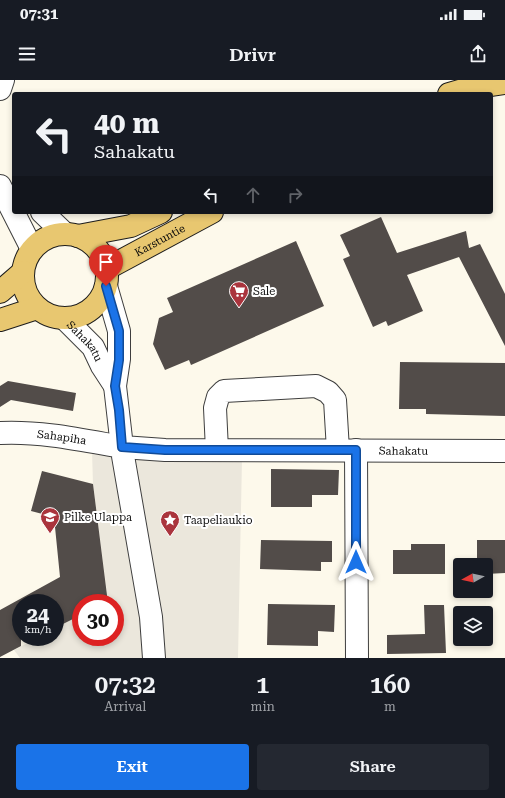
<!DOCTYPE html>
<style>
:root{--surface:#171b24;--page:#242831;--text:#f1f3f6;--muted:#9ea1a6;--accent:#1a73e8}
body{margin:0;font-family:"Roboto Serif",serif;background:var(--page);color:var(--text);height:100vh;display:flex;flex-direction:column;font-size:15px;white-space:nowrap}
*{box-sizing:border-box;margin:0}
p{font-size:13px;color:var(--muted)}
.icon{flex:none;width:22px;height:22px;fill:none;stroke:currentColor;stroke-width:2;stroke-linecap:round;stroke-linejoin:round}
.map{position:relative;height:578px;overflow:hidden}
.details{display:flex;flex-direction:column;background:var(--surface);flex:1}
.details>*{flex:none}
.guide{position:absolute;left:12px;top:12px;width:481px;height:122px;border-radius:4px;box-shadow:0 2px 6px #0003;background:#171b24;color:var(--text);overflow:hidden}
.needle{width:26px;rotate:262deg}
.buttons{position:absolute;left:453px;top:478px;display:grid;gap:8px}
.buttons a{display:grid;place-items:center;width:40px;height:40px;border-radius:4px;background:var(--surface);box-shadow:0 2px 6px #0003;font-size:20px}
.speed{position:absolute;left:12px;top:514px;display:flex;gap:8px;font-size:20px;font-weight:700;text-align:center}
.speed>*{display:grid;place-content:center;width:52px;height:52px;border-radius:50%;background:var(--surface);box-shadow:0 2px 6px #0003;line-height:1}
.speed small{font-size:10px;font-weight:400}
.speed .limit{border:6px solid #d22;background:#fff;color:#111}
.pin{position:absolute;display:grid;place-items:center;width:34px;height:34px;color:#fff;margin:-41px -17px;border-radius:50% 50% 50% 0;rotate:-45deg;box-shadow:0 0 4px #0007}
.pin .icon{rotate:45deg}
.me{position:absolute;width:44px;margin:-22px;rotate:0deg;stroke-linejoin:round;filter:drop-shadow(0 0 3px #0008)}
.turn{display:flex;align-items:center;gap:14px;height:84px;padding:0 16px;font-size:18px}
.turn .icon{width:52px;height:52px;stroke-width:2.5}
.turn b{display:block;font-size:28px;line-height:34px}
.lanes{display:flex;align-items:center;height:38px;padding:0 16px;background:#0003;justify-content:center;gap:20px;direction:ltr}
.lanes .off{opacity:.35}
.eta{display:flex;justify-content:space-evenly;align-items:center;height:68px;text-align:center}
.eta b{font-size:24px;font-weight:600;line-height:28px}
.primary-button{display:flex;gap:8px;margin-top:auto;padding:8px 16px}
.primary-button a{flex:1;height:46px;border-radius:4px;background:var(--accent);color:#fff;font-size:16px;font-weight:600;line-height:46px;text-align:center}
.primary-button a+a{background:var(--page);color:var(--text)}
.status{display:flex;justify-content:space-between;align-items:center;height:28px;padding:0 20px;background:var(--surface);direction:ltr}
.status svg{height:11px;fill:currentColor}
header{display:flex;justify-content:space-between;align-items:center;height:52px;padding:0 16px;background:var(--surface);font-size:18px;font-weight:600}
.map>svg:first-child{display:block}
</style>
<div class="status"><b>07:31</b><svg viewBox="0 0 49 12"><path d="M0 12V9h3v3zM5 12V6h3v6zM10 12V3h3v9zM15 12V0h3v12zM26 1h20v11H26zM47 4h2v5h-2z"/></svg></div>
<header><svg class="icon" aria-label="menu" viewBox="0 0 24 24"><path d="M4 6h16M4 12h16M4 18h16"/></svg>Drivr<svg class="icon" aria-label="share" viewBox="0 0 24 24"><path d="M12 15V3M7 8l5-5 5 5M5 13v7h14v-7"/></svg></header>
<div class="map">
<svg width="505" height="578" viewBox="0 0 505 578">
<rect width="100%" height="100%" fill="#fdf9eb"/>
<polygon fill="#ebe7dc" points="92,371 242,379 238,578 20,578 14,570 39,557 55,557 55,548 81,535 81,557 115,557 115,523 104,523 108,521 93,404"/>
<g fill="#524c49">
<polygon points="381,137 397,173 466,151 469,168 480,164 505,214 505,266 459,177 407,195 423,231 388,246 386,241 373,247 343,179 350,176 340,155"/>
<polygon points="296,161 324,226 191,285 189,280 165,290 153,264 159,238 173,232 167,218"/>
<polygon points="400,282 505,283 505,336 426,334 426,329 399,329"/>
<polygon points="8,301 76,313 73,331 11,320 0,327 0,306"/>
<polygon points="271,389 339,390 338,415 312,415 312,427 271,427"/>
<polygon points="42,391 93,404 108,523 81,523 81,535 55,548 55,523 21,523 21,566 0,577 0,530 60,497 54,437 31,431"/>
<polygon points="261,460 332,461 332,482 321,482 321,491 260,489"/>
<polygon points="477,460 505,460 505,493 486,494 486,485 477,485"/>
<polygon points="411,464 445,464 445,494 393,494 393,470 411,470"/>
<polygon points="268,524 335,525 334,552 318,551 318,566 267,565"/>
<polygon points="424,525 444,525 446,573 387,574 387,555 425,554"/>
</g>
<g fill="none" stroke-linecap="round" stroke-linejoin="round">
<defs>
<g id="minor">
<polyline points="0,9 3,0"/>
<polyline points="0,106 32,169"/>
<polyline points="42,132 65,154"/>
<path id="s1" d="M106,206L119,251V279L115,306L122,367L165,370L505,371"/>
<path id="s2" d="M65,239L93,267L102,286L115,306"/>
<path id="s3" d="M0,353C41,351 82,360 122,367L123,376L151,537L154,578"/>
<polyline points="217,370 215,328 218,317 224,311 316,306 328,312 335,320 338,370"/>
<polyline points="356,370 357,578"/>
</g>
<g id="major">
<polyline points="449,14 470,8 505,3"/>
<circle cx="65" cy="196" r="42"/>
<polyline points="78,156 131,146 161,132"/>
<path id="s4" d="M106,189L212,132"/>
<polyline points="0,212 23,192"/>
<polyline points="0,240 37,228"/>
</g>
</defs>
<use href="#minor" stroke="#3e3e3e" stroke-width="24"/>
<use href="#major" stroke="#1c1c1c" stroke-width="24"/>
<use href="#minor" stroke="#fff" stroke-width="22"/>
<use href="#major" stroke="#e8c770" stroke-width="22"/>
</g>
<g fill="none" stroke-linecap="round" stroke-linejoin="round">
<defs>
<polyline id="route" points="106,206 119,251 119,280 115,306 119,330 122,367 165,370 356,370 356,482"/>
</defs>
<use href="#route" stroke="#114b97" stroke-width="10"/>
<use href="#route" stroke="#1a73e8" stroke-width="7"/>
</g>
<defs>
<symbol id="supermarket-pin" viewBox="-11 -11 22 30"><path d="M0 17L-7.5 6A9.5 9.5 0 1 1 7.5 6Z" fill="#aa343d" stroke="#fff"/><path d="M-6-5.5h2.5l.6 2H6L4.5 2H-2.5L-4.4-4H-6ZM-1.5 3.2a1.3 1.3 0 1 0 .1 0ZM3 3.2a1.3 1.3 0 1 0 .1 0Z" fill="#fff"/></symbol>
<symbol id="school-pin" viewBox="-11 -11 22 30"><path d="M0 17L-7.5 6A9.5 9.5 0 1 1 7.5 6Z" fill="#aa343d" stroke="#fff"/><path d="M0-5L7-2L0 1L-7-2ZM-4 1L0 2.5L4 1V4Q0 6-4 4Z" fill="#fff"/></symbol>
<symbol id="sight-pin" viewBox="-11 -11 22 30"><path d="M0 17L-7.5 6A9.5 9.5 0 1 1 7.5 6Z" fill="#aa343d" stroke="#fff"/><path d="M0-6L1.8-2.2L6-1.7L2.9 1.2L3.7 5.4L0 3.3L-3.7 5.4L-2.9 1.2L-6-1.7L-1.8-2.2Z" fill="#fff"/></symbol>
</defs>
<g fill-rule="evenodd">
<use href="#supermarket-pin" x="228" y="200" width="22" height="30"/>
<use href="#school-pin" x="39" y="426" width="22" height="30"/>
<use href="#sight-pin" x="159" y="429" width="22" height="30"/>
</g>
<g text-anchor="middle" stroke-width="4" stroke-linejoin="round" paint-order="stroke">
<g font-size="11" fill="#0b0b0b" stroke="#fff">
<text dy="4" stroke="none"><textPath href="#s4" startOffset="61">Karstuntie</textPath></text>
<text dy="4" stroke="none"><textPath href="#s2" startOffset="30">Sahakatu</textPath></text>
<text dy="4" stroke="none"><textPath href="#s3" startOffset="62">Sahapiha</textPath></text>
<text dy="4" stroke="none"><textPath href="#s1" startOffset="445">Sahakatu</textPath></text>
</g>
<g font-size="11" fill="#0b0b0b" stroke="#fff" text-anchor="start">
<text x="253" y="215">Sale</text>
<text x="64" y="441">Pilke Ulappa</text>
<text x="184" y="444">Taapeliaukio</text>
</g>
</g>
</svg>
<div class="buttons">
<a><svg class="needle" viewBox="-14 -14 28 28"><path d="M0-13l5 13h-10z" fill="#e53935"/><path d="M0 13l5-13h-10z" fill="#9ea1a6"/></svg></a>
<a><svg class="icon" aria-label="layers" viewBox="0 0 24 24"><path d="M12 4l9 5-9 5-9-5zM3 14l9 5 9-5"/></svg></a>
</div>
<div class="speed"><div>24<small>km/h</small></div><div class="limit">30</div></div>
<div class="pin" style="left:106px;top:206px;background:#d93025"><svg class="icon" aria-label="arrive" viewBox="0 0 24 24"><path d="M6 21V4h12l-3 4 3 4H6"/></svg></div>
<svg class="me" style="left:356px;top:482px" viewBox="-20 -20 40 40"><path d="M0-17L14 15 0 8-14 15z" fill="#1a73e8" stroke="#fff" stroke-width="4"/></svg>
<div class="guide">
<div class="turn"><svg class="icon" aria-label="left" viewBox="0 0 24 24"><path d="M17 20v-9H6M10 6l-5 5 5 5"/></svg><div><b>40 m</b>Sahakatu</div></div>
<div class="lanes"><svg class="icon" aria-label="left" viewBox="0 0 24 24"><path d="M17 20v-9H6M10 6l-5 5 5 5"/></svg><svg class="icon off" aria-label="ahead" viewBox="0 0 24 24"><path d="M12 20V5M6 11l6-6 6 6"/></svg><svg class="icon off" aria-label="right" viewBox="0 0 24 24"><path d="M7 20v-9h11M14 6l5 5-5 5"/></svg></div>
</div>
</div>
<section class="details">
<div class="eta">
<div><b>07:32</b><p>Arrival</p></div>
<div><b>1</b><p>min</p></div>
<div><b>160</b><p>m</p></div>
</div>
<div class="primary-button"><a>Exit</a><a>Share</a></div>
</section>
